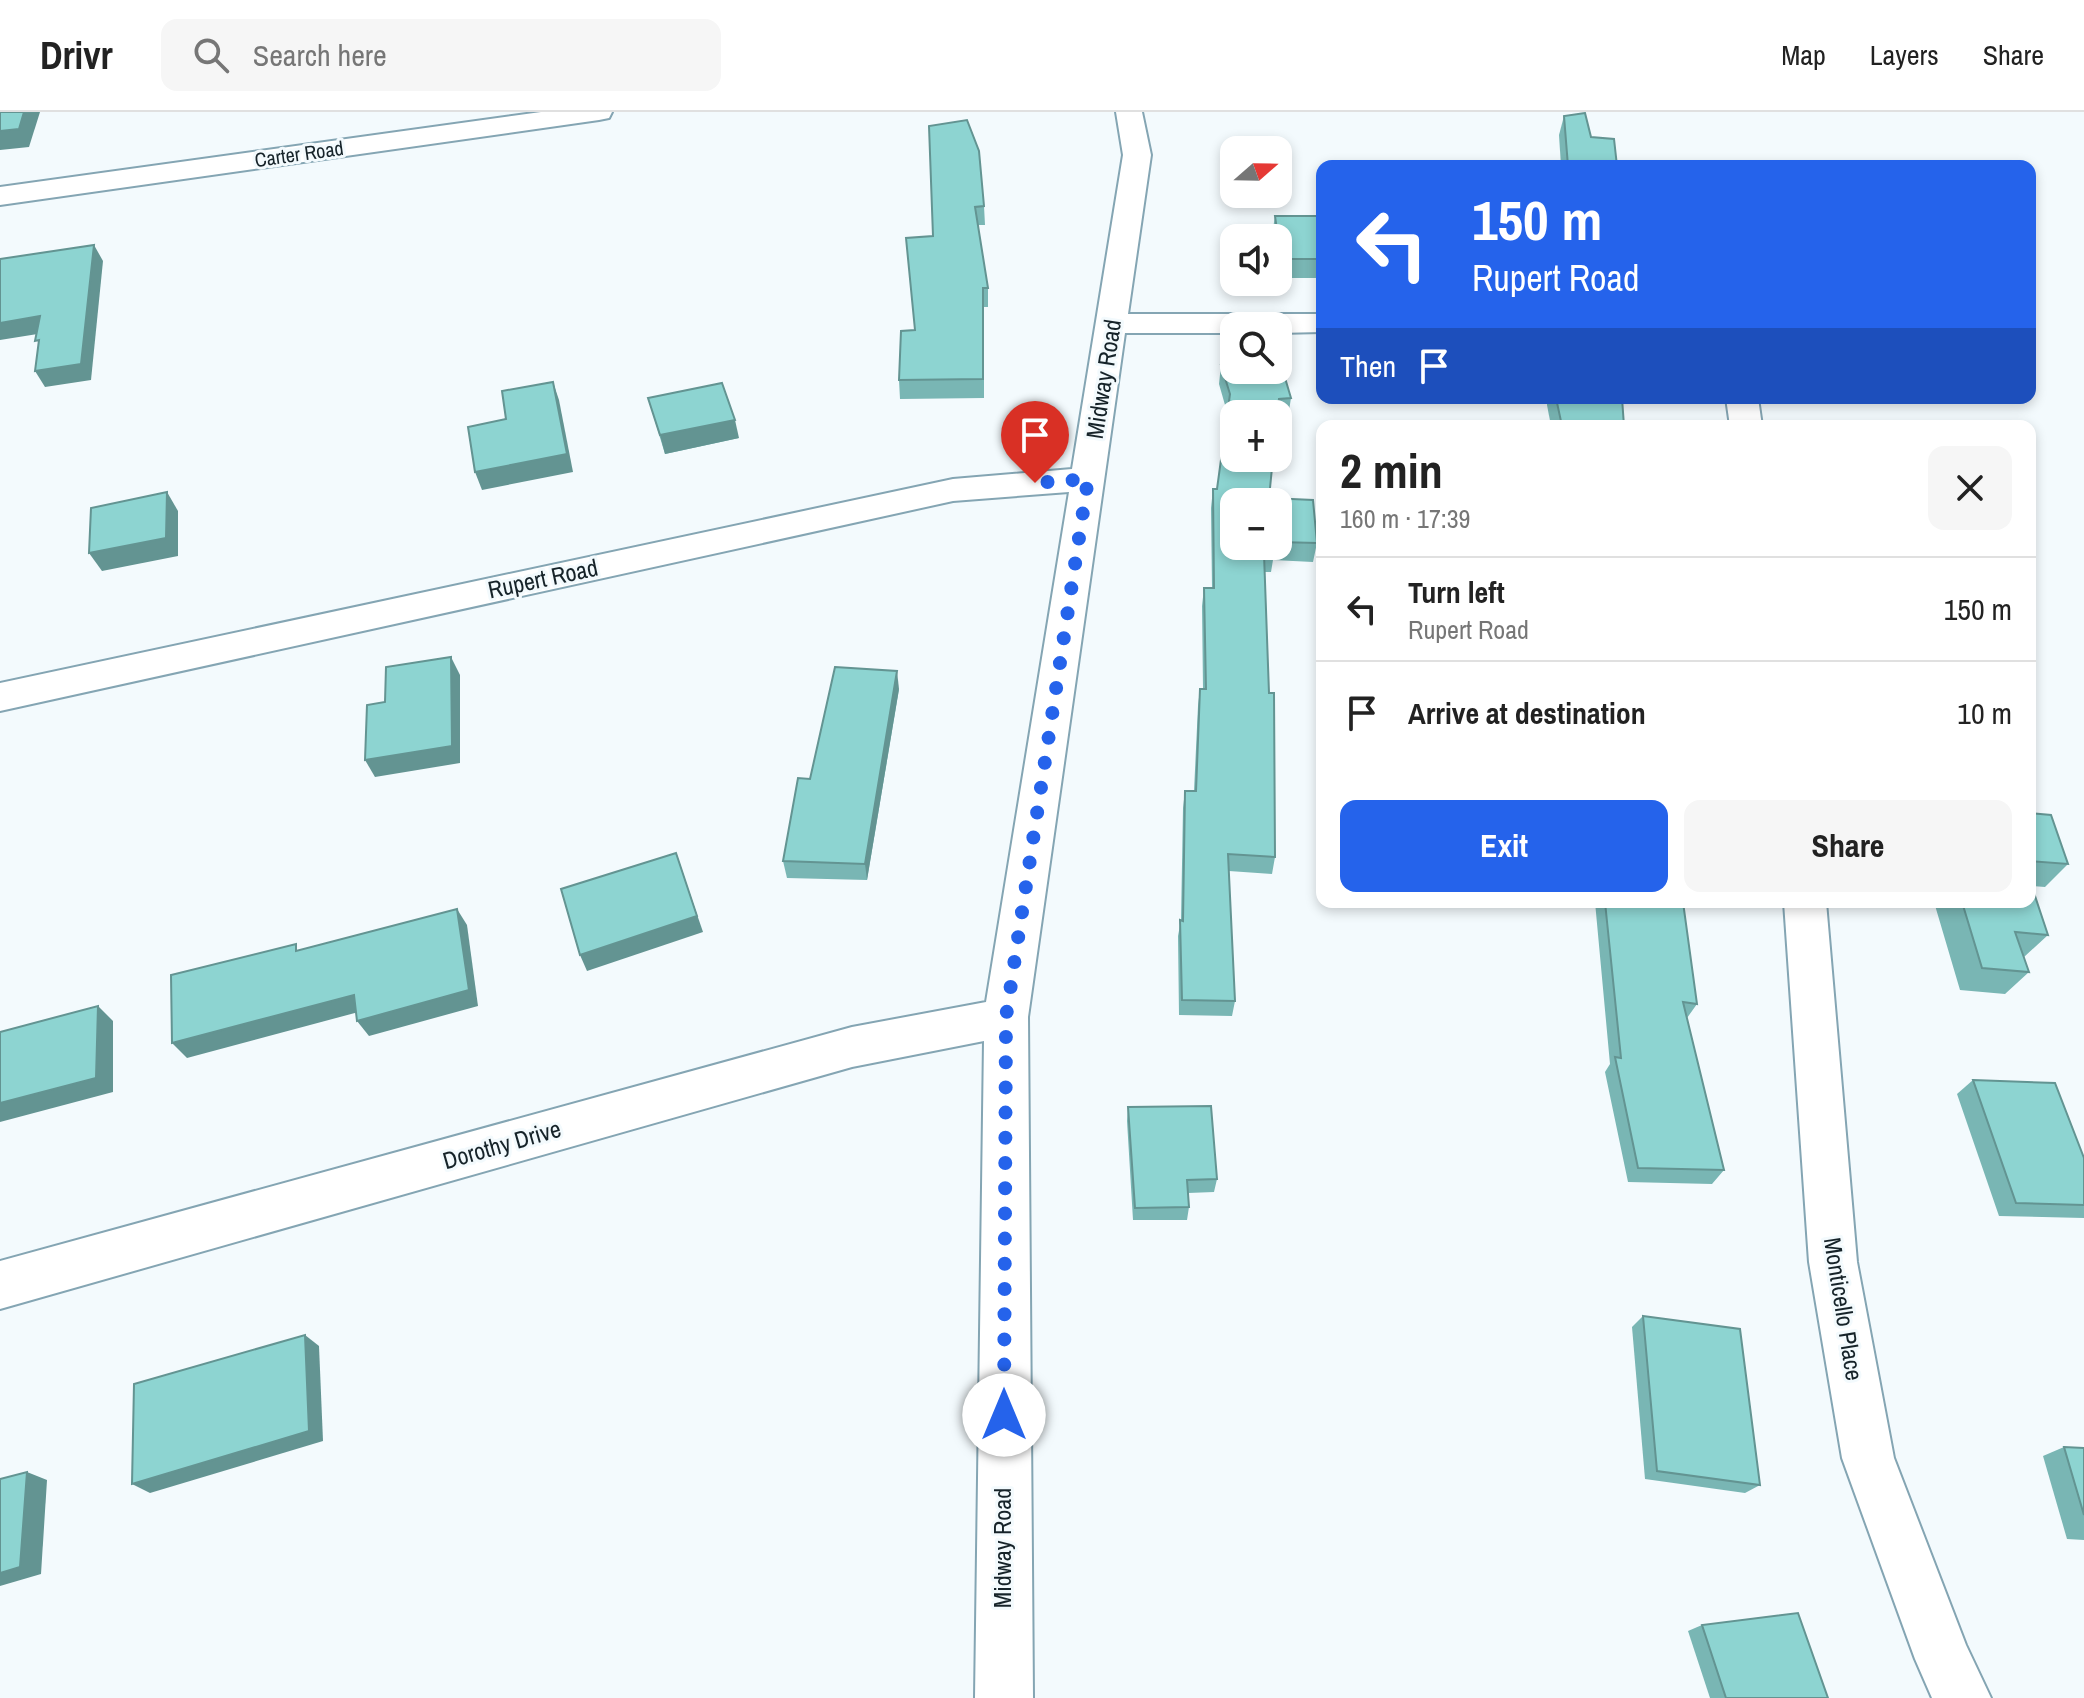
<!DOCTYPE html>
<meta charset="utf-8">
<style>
:root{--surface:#fff;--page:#f6f6f6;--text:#222;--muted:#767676;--line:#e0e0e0;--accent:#2563eb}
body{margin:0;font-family:"Archivo Narrow",sans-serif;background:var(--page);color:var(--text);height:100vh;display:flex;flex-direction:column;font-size:30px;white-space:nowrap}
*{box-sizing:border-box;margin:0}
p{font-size:26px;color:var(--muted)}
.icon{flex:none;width:44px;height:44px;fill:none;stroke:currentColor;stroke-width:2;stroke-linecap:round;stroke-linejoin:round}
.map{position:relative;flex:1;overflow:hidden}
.sheet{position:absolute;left:1316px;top:308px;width:720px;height:488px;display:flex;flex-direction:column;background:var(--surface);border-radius:16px;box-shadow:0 4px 12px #0003}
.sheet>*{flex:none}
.top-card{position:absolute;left:1316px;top:48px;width:720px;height:244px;border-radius:16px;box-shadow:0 4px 12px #0003;background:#2563eb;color:#fff;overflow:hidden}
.needle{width:52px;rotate:70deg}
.tools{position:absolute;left:1220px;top:24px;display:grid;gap:16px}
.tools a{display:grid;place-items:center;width:72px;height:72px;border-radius:16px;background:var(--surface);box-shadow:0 4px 12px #0003;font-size:40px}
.pin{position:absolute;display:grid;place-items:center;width:68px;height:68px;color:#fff;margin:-82px -34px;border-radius:50% 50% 50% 0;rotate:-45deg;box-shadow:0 0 8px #0007}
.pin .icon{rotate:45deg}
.me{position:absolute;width:88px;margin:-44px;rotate:0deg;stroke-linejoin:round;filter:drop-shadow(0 0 6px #0008)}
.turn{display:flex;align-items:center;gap:28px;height:168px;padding:0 24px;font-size:36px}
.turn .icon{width:104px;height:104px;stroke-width:2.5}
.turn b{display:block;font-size:56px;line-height:68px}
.then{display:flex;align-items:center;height:76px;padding:0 24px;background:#0003;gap:16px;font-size:30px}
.round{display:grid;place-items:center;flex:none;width:84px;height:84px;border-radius:16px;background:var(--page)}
.overview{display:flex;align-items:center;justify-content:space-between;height:136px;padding:0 24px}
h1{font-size:48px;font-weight:700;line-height:60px}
.cta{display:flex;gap:16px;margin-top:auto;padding:16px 24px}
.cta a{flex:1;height:92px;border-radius:16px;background:var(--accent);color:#fff;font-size:32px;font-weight:700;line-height:92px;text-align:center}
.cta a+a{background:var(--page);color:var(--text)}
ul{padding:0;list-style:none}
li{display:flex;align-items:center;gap:24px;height:104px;padding:0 24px;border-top:2px solid var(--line)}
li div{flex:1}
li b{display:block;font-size:30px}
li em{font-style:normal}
header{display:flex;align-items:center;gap:48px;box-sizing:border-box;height:112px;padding:0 40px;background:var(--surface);border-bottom:2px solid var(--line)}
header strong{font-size:38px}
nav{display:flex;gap:44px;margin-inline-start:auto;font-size:28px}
.search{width:560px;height:72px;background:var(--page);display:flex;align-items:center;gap:20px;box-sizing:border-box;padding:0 28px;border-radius:16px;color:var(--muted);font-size:30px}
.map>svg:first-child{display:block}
</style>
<header>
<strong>Drivr</strong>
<div class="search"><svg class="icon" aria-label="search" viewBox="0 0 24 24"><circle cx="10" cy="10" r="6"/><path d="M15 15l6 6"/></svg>Search here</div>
<nav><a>Map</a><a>Layers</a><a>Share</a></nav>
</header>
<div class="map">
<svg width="2084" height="1586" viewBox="0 0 2084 1586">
<rect width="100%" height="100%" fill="#f3fafd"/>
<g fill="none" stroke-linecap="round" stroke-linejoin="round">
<defs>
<g id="minor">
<polygon points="541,0 612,0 609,6 599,8 0,93 0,75"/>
<polygon points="1116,0 1142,0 1151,43 1128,202 1322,202 1322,220 1278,221 1278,214 1234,214 1234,221 1125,221 1028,905 1033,1586 975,1586 984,929 852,955 0,1197 0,1149 852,915 986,890 1069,380 953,389 0,599 0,571 953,367 1072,357 1123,43"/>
<polygon points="1726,286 1758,286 1762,314 1730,314"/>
<polygon points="1784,790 1826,790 1857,1150 1894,1346 1966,1533 1991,1586 1932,1586 1915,1547 1842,1346 1809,1150"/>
</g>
</defs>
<use href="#minor" stroke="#84a5b3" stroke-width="4"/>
<use href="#minor" fill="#fff" fill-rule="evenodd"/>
</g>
<g fill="#79b6b4" fill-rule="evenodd">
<polygon points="1564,4 1591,25 1617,54 1561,54 1559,23"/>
<polygon points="967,8 984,94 985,113 978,113 988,176 988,195 984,195 984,286 900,287 899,268 915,218 933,124"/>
<polygon points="1275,104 1322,104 1322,166 1279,166 1278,126 1273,126 1272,123"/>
<path d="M1278,249H1280L1291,286L1288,305L1278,306V302H1234V346H1273L1269,386L1313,388L1317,431L1313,450L1273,448L1271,460H1265L1269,581H1274L1275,745L1272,762L1229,759L1235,889L1232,904L1179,903L1178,824L1181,808L1183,696L1185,679H1194L1198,594L1200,577H1203L1202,494L1204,476H1212L1211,396L1213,377H1217L1227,300L1219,272L1221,253L1234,252V258H1278ZM1234,390H1278V434H1234Z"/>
<polygon points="648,286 739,326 665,342"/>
<polygon points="1547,286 1622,286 1624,314 1551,314 1547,293"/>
<polygon points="899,577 867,768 787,766 783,749 810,667"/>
<polygon points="2030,701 2068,752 2045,775 2032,774 2048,823 2024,845 2029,860 2005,882 1960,878 1934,790 2030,790"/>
<polygon points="1595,790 1683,790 1697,892 1687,906 1724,1058 1712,1072 1628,1070 1605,960 1610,952"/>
<polygon points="1973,968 2084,1046 2084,1106 1999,1104 1957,982"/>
<polygon points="1128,995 1217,1067 1214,1080 1188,1081 1189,1095 1187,1108 1133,1108 1127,1009"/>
<polygon points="1643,1204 1760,1373 1745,1381 1645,1367 1632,1215"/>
<polygon points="2064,1335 2084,1336 2084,1428 2067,1427 2043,1344"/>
<polygon points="1702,1513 1828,1586 1710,1586 1688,1519"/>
</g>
<g fill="#639492">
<polygon points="24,0 40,0 29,35 0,38 0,19"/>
<polygon points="94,133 103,149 91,268 45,275 35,259"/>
<polygon points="40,204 50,220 0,228 0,211"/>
<polygon points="553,270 559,288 573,360 482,378 475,360"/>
<polygon points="735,308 739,326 665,342 660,323"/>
<polygon points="167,380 178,399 178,444 102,459 89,441"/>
<polygon points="451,545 460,563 460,651 375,665 365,648"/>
<polygon points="897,559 899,577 867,768 865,752"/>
<polygon points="676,741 703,820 587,859 580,843"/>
<polygon points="457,797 467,813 478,894 369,924 357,909"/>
<polygon points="354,883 366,898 187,946 172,931"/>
<polygon points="98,894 113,909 113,980 0,1010 0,991"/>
<polygon points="305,1223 319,1234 323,1329 150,1381 132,1372"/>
<polygon points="27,1360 47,1368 41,1462 0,1474 0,1461"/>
</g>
<g fill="#8dd4d1" stroke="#639492" stroke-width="2">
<polygon points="0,0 24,0 19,17 0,19"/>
<polygon points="1585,1 1591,25 1614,27 1617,54 1568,54 1564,4"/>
<polygon points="967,8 979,39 984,94 975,95 988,176 983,176 983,267 899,268 901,219 915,218 906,126 933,124 929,14"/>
<polygon points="1275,104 1322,104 1322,147 1281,147"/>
<polygon points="94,133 81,252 35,259 39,228 35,229 40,204 0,211 0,147"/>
<polygon points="1278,249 1280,249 1291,286 1279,287 1277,302 1234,302 1234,346 1273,346 1269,386 1313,388 1317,431 1278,430 1278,390 1234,390 1234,434 1274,434 1274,442 1264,442 1269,581 1274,581 1275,745 1228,742 1235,889 1182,888 1180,808 1183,809 1185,679 1196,679 1200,577 1206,577 1204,476 1214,476 1213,377 1217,377 1230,282 1221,253 1234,252 1234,258 1278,258"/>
<polygon points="553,270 567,342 475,360 468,315 506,307 502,279"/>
<polygon points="722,271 735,308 660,323 648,286"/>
<polygon points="1556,286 1622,286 1624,314 1562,314"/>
<polygon points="167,380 166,426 89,441 91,396"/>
<polygon points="451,545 452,634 365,648 367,593 385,590 386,555"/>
<polygon points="835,555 897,559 865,752 783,749 798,666 810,667"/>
<polygon points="2030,701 2051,703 2068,752 2030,749"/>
<polygon points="676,741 697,804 580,843 561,777"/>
<polygon points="2030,769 2048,823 2015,820 2029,860 1982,856 1962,790 2030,790"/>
<polygon points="1605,790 1683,790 1697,892 1683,890 1724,1058 1638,1056 1615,945 1621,946"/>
<polygon points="457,797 469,878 357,909 354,883 172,931 171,863 296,832 296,839"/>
<polygon points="98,894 96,966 0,991 0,920"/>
<polygon points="1973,968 2055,971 2084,1046 2084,1093 2016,1091"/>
<polygon points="1211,994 1217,1067 1187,1068 1189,1095 1135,1096 1128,995"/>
<polygon points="1643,1204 1740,1217 1760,1373 1657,1359"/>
<polygon points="305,1223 309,1319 132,1372 134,1272"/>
<polygon points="2064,1335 2084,1336 2084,1403"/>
<polygon points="27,1360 20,1455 0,1461 0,1367"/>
<polygon points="1798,1501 1828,1586 1726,1586 1702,1513"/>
</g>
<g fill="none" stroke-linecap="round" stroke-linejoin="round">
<polyline stroke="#2563eb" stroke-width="14" stroke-dasharray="0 25.2" points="1004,1303 1006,905 1088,367 1035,371"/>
</g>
<g text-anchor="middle" stroke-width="6" stroke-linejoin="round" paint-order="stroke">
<g font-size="20" fill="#162329" stroke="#f3fafd">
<text transform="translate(299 42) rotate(-8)" y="7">Carter Road</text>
</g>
<g font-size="24" fill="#162329" stroke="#f3fafd">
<text transform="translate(1104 267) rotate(-81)" y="8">Midway Road</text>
<text transform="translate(543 467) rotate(-12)" y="8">Rupert Road</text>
<text transform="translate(502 1033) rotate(-16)" y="8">Dorothy Drive</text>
<text transform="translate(1843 1197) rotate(81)" y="8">Monticello Place</text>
<text transform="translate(1003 1436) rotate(-90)" y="8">Midway Road</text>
</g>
</g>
</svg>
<div class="tools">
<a><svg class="needle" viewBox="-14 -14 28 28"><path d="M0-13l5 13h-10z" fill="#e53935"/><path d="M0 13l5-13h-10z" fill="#767676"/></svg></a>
<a><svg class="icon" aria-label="sound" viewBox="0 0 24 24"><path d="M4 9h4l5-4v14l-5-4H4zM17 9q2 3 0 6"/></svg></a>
<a><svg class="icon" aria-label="search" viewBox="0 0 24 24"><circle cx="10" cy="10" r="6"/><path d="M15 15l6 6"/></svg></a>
<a>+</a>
<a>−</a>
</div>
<div class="pin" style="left:1035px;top:371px;background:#d93025"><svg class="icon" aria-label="arrive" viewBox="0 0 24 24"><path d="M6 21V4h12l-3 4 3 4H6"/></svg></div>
<svg class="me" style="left:1004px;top:1303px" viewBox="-20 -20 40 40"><circle r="19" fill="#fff"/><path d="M0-13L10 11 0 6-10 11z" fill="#2563eb"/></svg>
<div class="top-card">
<div class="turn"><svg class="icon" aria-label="left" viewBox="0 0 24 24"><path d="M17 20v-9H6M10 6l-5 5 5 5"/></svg><div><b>150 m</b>Rupert Road</div></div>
<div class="then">Then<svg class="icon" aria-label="arrive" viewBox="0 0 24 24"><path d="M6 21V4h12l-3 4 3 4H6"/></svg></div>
</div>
<section class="sheet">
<div class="overview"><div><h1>2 min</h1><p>160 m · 17:39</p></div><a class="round"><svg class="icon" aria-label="close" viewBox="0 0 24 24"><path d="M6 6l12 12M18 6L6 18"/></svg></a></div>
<ul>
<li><svg class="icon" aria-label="left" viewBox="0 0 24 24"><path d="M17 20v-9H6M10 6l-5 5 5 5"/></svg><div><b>Turn left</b><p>Rupert Road</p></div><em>150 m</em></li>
<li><svg class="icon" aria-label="arrive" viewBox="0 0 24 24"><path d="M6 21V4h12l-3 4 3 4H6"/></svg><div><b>Arrive at destination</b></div><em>10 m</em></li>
</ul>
<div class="cta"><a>Exit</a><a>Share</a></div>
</section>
</div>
